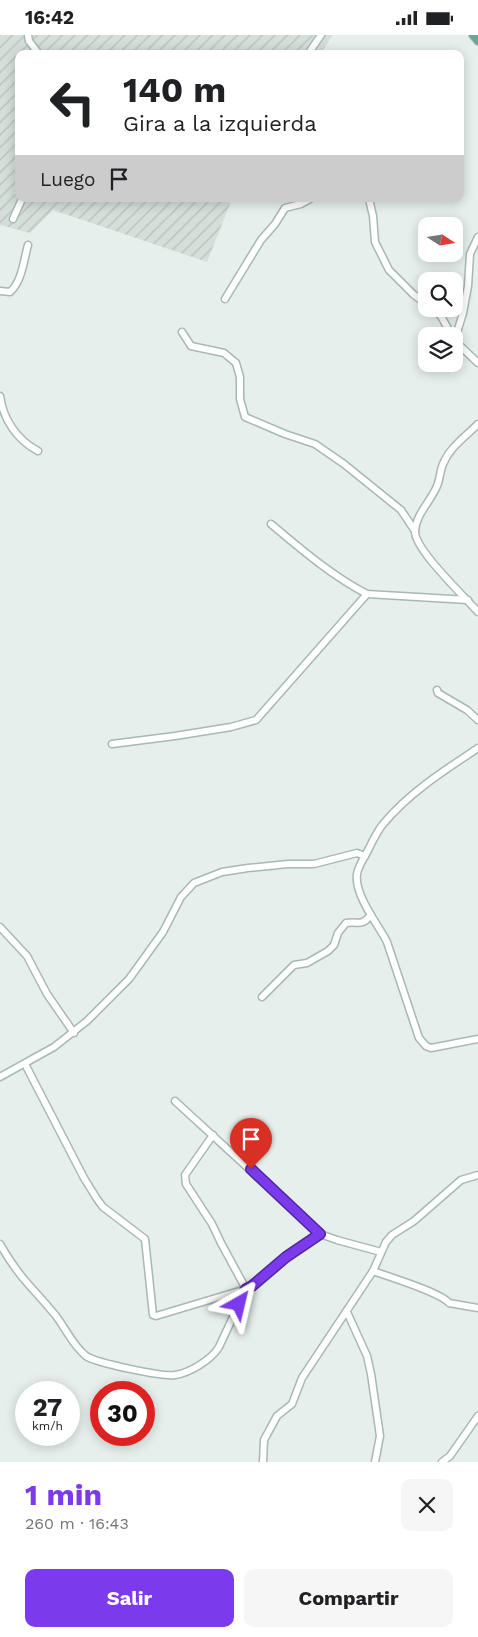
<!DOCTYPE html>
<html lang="es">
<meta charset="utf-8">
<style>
:root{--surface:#fff;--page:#f6f6f6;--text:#202124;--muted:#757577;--accent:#7c3aed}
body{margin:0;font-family:"Work Sans",sans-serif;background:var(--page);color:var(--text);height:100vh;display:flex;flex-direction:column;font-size:19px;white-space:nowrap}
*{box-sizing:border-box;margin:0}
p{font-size:16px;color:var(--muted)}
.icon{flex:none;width:28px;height:28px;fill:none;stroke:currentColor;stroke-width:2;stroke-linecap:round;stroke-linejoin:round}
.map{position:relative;height:1427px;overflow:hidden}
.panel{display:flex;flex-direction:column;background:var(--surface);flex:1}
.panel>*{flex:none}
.guide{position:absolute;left:15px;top:15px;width:449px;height:152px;border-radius:10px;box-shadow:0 2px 12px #0003;background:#fff;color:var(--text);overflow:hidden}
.needle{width:32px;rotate:102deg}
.buttons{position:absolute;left:418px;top:182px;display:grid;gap:10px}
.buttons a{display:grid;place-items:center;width:45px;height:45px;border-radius:10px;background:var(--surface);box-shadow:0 2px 12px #0003;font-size:25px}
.speed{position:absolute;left:15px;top:1346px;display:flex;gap:10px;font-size:25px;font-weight:700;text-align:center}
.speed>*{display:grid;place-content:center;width:65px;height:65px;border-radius:50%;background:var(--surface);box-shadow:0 2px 12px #0003;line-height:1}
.speed small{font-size:12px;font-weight:400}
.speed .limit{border:8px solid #d22;background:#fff;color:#111}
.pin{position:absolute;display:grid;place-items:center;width:42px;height:42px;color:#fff;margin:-51px -21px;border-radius:50% 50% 50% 0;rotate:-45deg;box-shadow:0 0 5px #0007}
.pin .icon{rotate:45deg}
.me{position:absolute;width:55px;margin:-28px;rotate:37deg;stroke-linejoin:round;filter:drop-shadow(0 0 4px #0008)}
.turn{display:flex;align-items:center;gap:18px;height:105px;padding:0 25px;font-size:22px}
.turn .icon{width:65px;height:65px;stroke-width:2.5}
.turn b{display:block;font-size:35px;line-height:42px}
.then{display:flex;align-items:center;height:48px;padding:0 25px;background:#0003;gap:10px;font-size:19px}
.round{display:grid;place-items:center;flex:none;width:52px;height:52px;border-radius:10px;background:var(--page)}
.summary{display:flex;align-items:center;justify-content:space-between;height:85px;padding:0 25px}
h1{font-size:30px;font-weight:700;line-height:38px;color:var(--accent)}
.button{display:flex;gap:10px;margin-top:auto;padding:10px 25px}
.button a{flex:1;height:58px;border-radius:10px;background:var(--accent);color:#fff;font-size:20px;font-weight:700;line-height:58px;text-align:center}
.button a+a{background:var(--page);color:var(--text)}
.status{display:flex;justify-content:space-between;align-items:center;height:35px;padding:0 25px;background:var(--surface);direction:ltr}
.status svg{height:14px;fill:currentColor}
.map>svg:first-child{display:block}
</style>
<div class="status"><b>16:42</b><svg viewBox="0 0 49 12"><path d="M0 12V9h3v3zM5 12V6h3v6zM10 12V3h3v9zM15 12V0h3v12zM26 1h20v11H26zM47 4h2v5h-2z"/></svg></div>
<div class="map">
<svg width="478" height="1427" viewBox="0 0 478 1427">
<defs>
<pattern id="industrial-furrows" width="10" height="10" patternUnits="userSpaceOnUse" patternTransform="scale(1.25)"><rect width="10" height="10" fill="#d4dfda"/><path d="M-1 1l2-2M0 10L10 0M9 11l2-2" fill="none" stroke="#b6c1bc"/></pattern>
</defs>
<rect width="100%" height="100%" fill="#e6efeb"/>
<polygon fill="url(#industrial-furrows)" points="0,0 333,0 320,19 19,19 19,164 232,164 207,227 53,175 30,198 0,190"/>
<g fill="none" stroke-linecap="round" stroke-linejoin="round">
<defs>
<g id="minor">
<polyline points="28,0 29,6 39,19"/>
<polyline points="308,19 321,0"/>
<polyline points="369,164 373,181 375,207 389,235 413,259 426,269"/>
<polyline points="13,184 22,164"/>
<path d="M0,256L10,257C22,247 24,224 28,210"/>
<polyline points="225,264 261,205 275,189 285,173 301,169 310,164"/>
<polyline points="432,274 441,281 452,301"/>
<polyline points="182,297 191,311 224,318 236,328 240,342 240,364 245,382 285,399 315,409 344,429 401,475 415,496"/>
<polyline points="454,305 478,328"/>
<polyline points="454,307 463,278 468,251 470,219 478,202"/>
<path d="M0,361C3,384 17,405 38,416"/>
<path d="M478,389C465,402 450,412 443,429C440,436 440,444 437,451C431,466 416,479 415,496C414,514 465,562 478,577"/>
<path d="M271,489C302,515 331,540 367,559L468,565"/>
<polyline points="437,655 438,658 467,675 478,685"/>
<polyline points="112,709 175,701 231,692 256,685 367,559"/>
<path d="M365,821C362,826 358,833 357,839C354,860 378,889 387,907L419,1003L426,1011L431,1013L478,1004"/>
<polyline points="0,892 27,921 47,959 74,998"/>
<path d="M262,962L294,930L307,928L328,916L334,910L338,898L346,888C359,886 361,892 371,880"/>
<polyline points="25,1029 84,1143 97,1164 103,1172 145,1204 153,1280 156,1281 246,1254 252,1251 286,1222 320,1199"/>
<path d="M0,1042L54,1012L87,986L129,944L163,897L181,862L194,848L222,837L248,833L288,829H314L357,818L365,821C371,810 376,797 384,788C410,757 445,735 478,713"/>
<polyline points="175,1066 320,1199 337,1205 381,1217"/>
<path d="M0,1209C8,1223 18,1238 29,1250C38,1260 47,1270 56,1281C66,1294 73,1311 86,1321C96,1328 163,1342 175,1340C190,1338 212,1324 219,1312L246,1254L221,1208L212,1189L186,1149L185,1140L213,1100"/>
<path d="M373,1236C389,1242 440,1257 449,1268L478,1273"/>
<polyline points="347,1277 367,1321 371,1339 380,1401 375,1427"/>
<polyline points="263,1427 264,1405 277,1381 292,1369 302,1343 373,1236 386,1207 392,1200 414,1186 461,1145 478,1140"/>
<polyline points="442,1427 450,1421 478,1381"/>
</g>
<polyline id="major" points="473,0 478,6"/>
</defs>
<use href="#minor" stroke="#a8b8b2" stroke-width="9"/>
<use href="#major" stroke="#c2cac8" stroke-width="10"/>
<use href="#minor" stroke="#fff" stroke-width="6"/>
<use href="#major" stroke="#6aa596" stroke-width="8"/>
</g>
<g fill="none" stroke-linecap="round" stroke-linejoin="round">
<defs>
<polyline id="route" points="239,1269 246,1254 252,1251 286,1222 320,1199 251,1134"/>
</defs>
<use href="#route" stroke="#51269a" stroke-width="12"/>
<use href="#route" stroke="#7c3aed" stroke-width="9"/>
</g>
</svg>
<div class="buttons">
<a><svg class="needle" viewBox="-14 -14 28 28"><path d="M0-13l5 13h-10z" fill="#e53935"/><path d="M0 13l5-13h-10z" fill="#757577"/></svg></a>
<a><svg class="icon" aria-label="search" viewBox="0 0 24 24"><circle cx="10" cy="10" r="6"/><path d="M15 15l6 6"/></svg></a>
<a><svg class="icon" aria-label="layers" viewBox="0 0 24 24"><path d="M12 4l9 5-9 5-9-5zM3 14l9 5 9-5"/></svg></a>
</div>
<div class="speed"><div>27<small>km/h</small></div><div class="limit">30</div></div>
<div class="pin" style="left:251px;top:1134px;background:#d93025"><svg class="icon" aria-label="arrive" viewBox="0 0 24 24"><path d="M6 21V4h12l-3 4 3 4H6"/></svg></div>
<svg class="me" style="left:239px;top:1269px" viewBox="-20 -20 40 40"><path d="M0-17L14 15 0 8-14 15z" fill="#7c3aed" stroke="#fff" stroke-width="4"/></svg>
<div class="guide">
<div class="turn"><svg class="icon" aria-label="left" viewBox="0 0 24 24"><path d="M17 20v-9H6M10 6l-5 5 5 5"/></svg><div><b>140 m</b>Gira a la izquierda</div></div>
<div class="then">Luego<svg class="icon" aria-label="arrive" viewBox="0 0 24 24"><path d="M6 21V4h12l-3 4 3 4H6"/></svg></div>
</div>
</div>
<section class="panel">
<div class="summary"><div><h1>1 min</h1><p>260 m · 16:43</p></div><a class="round"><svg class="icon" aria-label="close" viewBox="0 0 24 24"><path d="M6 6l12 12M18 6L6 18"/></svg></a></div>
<div class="button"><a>Salir</a><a>Compartir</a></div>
</section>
